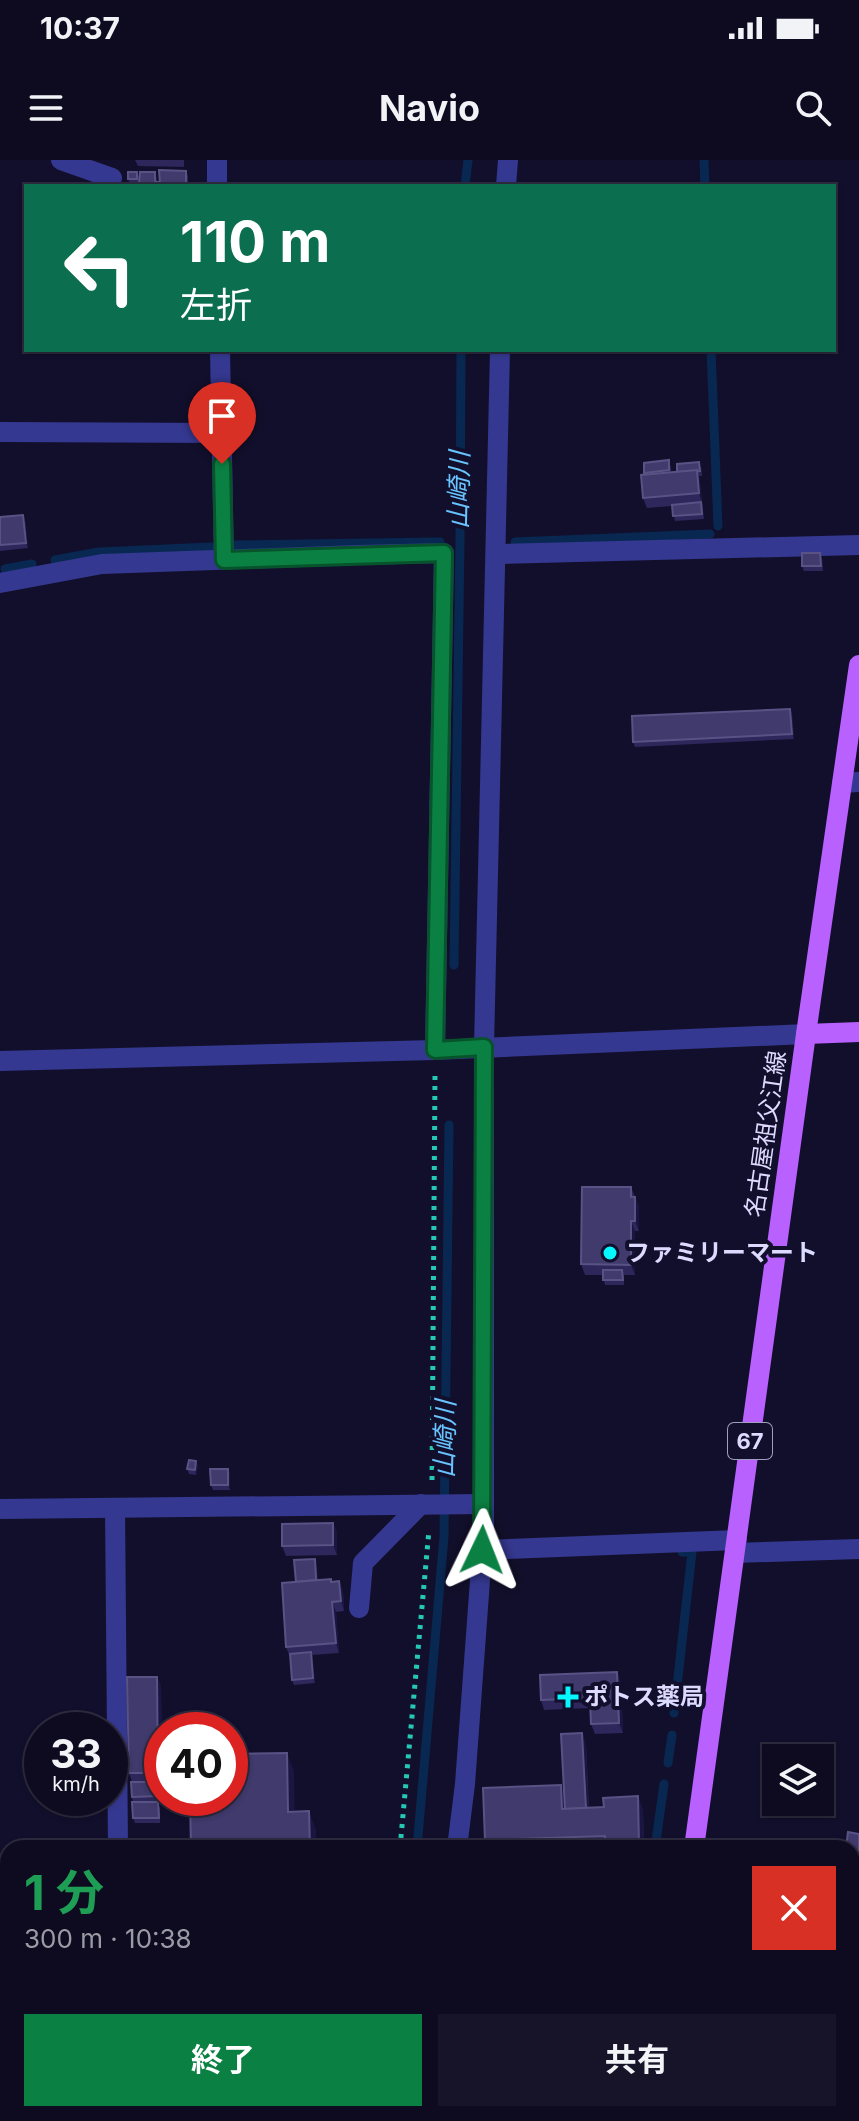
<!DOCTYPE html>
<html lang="ja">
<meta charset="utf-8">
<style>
:root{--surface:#0e0b21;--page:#17142a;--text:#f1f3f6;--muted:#9b9ba5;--line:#2e2b3f;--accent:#0b8043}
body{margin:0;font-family:Inter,"Noto Sans JP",sans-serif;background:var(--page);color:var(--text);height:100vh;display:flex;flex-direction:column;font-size:30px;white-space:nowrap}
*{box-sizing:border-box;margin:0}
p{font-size:26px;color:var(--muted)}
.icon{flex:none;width:44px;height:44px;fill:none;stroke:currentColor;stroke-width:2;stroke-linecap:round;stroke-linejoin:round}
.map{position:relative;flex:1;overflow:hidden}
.sheet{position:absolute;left:0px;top:1680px;width:860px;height:282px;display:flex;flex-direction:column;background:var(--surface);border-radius:24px 24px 0 0;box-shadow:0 2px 6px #0004,0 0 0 2px var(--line)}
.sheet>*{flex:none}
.guide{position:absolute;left:24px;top:24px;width:812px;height:168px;border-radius:0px;box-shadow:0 2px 6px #0004,0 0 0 2px var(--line);background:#0b6e4f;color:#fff;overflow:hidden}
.buttons{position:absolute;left:762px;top:1584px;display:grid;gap:16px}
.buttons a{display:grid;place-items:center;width:72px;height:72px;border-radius:0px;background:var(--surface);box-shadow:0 2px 6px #0004,0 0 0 2px var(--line);font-size:40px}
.speed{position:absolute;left:24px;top:1552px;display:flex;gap:16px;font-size:40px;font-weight:700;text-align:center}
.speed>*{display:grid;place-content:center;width:104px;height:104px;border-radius:50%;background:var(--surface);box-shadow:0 2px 6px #0004,0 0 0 2px var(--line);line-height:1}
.speed small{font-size:20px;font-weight:400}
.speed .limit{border:12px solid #d22;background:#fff;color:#111}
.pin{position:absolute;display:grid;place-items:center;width:68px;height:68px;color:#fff;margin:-82px -34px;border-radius:50% 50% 50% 0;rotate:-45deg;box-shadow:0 0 8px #0007}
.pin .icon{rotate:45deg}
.me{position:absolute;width:88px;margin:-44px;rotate:2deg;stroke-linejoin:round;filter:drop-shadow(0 0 6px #0008)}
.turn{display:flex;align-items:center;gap:28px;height:168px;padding:0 24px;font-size:36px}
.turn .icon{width:104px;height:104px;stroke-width:2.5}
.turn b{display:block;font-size:56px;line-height:68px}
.round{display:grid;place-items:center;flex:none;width:84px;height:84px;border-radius:0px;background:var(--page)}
.overview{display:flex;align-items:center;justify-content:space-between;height:136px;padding:0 24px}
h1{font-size:48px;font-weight:700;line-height:60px;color:#1e9e55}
.primary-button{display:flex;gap:16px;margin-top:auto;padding:16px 24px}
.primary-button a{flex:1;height:92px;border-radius:0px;background:var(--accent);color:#fff;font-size:32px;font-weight:700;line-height:92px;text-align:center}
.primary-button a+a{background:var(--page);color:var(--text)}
.status{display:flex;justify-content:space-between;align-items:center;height:56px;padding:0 40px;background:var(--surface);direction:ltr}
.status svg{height:22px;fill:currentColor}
header{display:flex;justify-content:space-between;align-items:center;height:104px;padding:0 24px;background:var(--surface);font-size:36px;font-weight:700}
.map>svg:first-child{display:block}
</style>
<div class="status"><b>10:37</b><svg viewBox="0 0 49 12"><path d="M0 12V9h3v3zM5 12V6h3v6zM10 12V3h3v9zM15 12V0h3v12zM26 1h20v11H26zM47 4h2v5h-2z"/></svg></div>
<header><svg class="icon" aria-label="menu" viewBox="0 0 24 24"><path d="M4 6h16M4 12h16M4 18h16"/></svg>Navio<svg class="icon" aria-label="search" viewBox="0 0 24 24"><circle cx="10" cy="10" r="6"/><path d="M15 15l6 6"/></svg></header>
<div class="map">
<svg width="859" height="1961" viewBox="0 0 859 1961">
<rect width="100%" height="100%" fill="#120f2c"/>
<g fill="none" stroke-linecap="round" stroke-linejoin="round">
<g stroke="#082852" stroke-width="9">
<polyline points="704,0 705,26"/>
<polyline points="465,26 468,0"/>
<polyline points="711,190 718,366"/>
<polyline points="515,382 710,374"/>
<polyline points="236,385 440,382"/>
<polyline points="55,400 99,392 211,387"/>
<polyline points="5,409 32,404"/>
<polyline points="454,805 460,381 461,190"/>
<polyline points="674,1553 692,1392 682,1392"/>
<polyline points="668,1603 672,1575"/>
<polyline points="417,1688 444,1377 449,965"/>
<polyline points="655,1688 664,1624"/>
</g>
<g stroke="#24c8b4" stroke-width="5" stroke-dasharray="4 6" stroke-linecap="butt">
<polyline points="432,1320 435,914"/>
<polyline points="400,1688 429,1370"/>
<polyline points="374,1961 374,1954"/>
</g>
<g stroke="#353890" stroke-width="20">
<polyline points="61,0 112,18"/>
<polyline points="217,0 217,26"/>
<polyline points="506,26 508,0"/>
<polyline points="220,190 224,400"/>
<polyline points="0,272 222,273"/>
<polyline points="496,394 859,385"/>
<polyline points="0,423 102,404 357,395 444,393 435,890"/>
<polyline points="842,623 859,622"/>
<polyline points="0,901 435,890 806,874"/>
<polyline points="115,1348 118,1688"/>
<polyline points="0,1349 484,1344"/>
<polyline points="482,1390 737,1380"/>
<polyline points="735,1393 859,1389"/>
<polyline points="359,1448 363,1403 421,1344"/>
<polyline points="457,1688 465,1624 484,1366 484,887 500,190"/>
<polyline points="852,1731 859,1733"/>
<polyline points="0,1873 8,1873"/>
<polyline points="428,1961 429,1954"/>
</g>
<g stroke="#b961ff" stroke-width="20">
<polyline points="806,874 859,872"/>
<polyline points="694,1688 806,874 859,505"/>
<polyline points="657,1961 658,1954"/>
</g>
</g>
<g fill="#2d275b">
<polygon points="135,0 184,0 184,7 138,6"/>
<polygon points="186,11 188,16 188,26 123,26 130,24 128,19 137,12 139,17 139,24 155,12 158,24"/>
<polygon points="671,306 671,312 701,307 702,316 699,316 704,359 675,361 672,346 647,348 643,338 644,313"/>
<polygon points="23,355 25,360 28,388 0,391 0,357"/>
<polygon points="820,393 822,398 823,411 804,411 802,406"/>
<polygon points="792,554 794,579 635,587 633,582"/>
<polygon points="631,1027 639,1047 639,1071 635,1071 635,1115 624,1115 624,1125 605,1125 603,1115 585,1115 581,1104"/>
<polygon points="196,1301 198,1306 196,1315 189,1314 187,1309"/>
<polygon points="230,1314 230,1330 213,1330 211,1325"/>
<polygon points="333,1363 337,1373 337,1395 286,1396 282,1386"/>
<polygon points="316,1404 318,1420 331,1419 332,1421 339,1421 343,1431 344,1451 336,1452 339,1493 312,1495 315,1523 294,1525 292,1520 290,1497 286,1487"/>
<polygon points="157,1517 161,1527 162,1623 159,1623 161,1641 133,1642 132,1637 132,1622 129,1613"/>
<polygon points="621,1522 623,1573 595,1574 591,1564 591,1548 544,1550 541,1540"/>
<polygon points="586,1584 589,1648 604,1647 638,1636 643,1651 644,1688 488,1688 485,1680 564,1633"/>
<polygon points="160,1647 160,1663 135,1663 133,1658"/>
<polygon points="859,1674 859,1696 852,1695 852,1688"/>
<polygon points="852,1743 859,1745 859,1788 852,1785"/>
<polygon points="852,1845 859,1847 859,1903 852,1901"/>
</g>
<g fill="#1a1541">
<polygon points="697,310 700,320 702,343 699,333"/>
<polygon points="23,355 25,360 28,388 26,383"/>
<polygon points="790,549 792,554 794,579 792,574"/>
<polygon points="635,1037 639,1047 639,1071 635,1061"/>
<polygon points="631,1061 635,1071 635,1115 631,1105"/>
<polygon points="196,1301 198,1306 196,1315 195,1310"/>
<polygon points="228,1309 230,1314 230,1330 228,1325"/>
<polygon points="333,1363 337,1373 337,1395 333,1385"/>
<polygon points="339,1421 343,1431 344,1451 341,1441"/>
<polygon points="332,1442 336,1452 339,1493 336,1483"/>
<polygon points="311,1492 313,1498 315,1523 313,1518"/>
<polygon points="617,1512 621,1522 623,1573 619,1563"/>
<polygon points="157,1517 161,1527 162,1623 158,1613"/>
<polygon points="582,1573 586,1584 589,1662 586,1652"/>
<polygon points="287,1593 294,1611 295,1670 288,1652"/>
<polygon points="561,1625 566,1639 567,1652 562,1649"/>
<polygon points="638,1636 643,1651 644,1688 640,1688 639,1686"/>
<polygon points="309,1651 316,1670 316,1688 310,1688"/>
<polygon points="776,1954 781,1954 780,1961 774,1961"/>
</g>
<g fill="#403a6d" stroke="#585384" stroke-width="2">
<polygon points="159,10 186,11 186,24 160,24"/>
<rect x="128" y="12" width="9" height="7"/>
<polygon points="140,12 155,12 155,22 158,22 158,24 139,24"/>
<polygon points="173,23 173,26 123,26 123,24"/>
<polygon points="669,300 669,310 644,313 644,303"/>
<polygon points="699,302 700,311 677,312 677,304"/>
<polygon points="697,310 699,333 643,338 641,315"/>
<polygon points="701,342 702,354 673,356 672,345"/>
<polygon points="23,355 26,383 0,385 0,357"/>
<polygon points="802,393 820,393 821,406 802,406"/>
<polygon points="790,549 792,574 633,582 632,556"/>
<polygon points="582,1027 631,1027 631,1037 635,1037 635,1061 631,1061 631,1105 581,1104"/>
<polygon points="603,1110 622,1110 623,1120 603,1120"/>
<polygon points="189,1300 196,1301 195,1310 187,1309"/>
<polygon points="210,1309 228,1309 228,1325 211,1325"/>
<polygon points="333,1363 333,1385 282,1386 282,1364"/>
<polygon points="315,1399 316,1420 296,1422 294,1400"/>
<polygon points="331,1419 331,1422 339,1421 341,1441 332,1442 336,1483 286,1487 282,1423"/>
<polygon points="311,1492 313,1518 292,1520 290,1494"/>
<polygon points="617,1512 619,1563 591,1564 590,1540 598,1540 597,1538 541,1540 540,1515"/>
<polygon points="127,1517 157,1517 158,1613 129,1613"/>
<polygon points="582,1573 586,1648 565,1649 561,1574"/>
<polygon points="287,1593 288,1652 309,1651 310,1688 191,1688 190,1638 230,1638 230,1594"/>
<polygon points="131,1622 159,1622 159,1636 132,1637"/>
<polygon points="561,1625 562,1649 604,1647 603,1638 638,1636 639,1686 605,1687 605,1676 485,1680 483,1628"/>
<polygon points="132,1642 158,1642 159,1658 133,1658"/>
<polygon points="848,1672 859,1674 859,1691 852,1690 852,1688 846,1688"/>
<polygon points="852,1743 859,1745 859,1779 852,1776"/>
<polygon points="852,1845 859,1847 859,1893 852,1892"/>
<polygon points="715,1954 776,1954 774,1961 714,1961"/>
</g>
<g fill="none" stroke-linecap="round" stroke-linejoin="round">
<defs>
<polyline id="route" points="222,304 224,400 444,393 435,890 484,887 482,1390"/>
</defs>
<use href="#route" stroke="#07532c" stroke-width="20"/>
<use href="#route" stroke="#0b8043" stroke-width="14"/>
</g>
<g fill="#06f7ff" stroke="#120f2c" stroke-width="3">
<circle cx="610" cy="1093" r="8"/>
<path d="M564 1525h8v8h8v8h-8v8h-8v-8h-8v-8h8z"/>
</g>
<g text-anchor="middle" stroke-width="8" stroke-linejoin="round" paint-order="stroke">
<rect fill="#120f2c" stroke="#9f9dc0" stroke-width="2" x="728" y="1263" width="44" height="36" rx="6"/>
<g font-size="22" font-weight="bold" fill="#dcdaff">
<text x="750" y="1289">67</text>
</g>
<g font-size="24" fill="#dcdaff" stroke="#120f2c">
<text transform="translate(766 974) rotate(-82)" y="8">名古屋祖父江線</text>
</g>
<g font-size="24" font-weight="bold" fill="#dcdaff" stroke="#120f2c" text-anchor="start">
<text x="626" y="1101">ファミリーマート</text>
<text x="584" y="1545">ポトス薬局</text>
</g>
<g font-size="26" font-style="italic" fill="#68c3ff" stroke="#120f2c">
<text transform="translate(459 330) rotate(-89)" y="9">山崎川</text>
<text transform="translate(445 1279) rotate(-89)" y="9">山崎川</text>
</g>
</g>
</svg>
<div class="buttons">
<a><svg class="icon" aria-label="layers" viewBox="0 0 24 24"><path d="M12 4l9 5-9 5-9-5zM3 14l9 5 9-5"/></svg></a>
</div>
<div class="speed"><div>33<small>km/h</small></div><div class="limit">40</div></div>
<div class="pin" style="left:222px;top:304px;background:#d93025"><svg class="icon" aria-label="arrive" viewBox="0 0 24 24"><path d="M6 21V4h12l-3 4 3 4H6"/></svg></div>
<svg class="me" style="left:482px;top:1390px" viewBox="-20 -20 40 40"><path d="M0-17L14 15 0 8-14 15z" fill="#0b8043" stroke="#fff" stroke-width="4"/></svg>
<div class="guide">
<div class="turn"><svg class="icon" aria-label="left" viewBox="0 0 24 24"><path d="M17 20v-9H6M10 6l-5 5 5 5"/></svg><div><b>110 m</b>左折</div></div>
</div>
<section class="sheet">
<div class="overview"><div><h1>1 分</h1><p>300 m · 10:38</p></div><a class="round" style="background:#d93025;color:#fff"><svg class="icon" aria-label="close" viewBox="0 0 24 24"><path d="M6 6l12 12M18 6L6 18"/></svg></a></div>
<div class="primary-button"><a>終了</a><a>共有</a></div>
</section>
</div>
